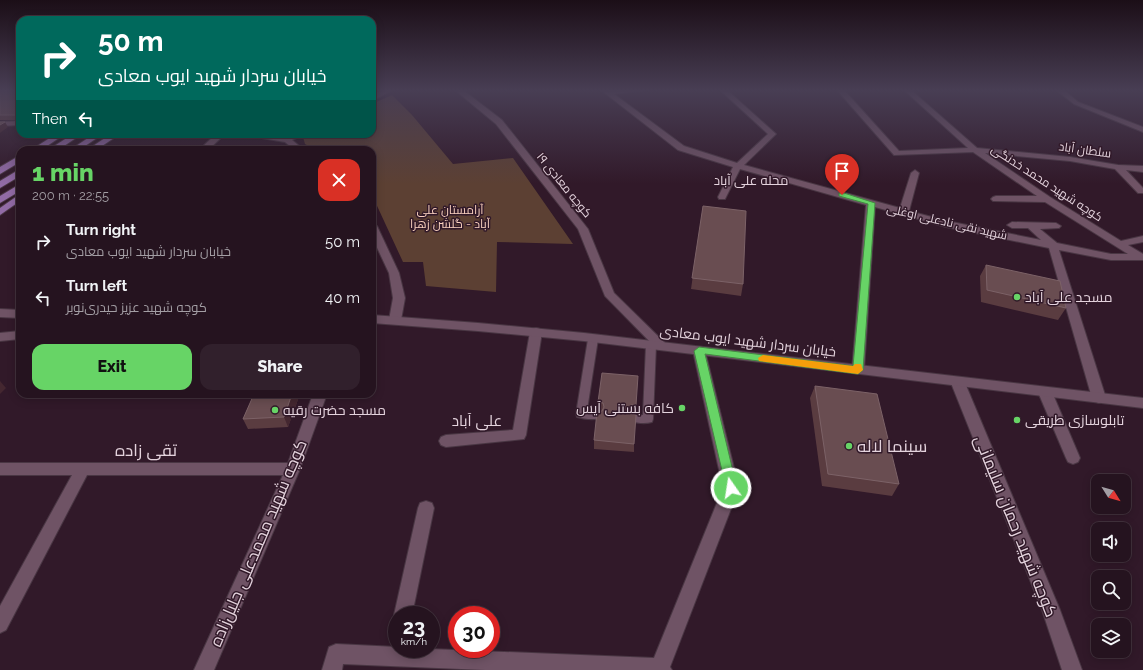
<!DOCTYPE html>
<meta charset="utf-8">
<style>
:root{--surface:#25131f;--page:#31202c;--text:#f1f3f6;--muted:#a39ea4;--line:#42323d;--accent:#67d466}
body{margin:0;font-family:Raleway,Cairo,sans-serif;background:var(--page);color:var(--text);height:100vh;display:flex;flex-direction:column;font-size:15px;white-space:nowrap}
*{box-sizing:border-box;margin:0}
p{font-size:13px;color:var(--muted)}
.icon{flex:none;width:22px;height:22px;fill:none;stroke:currentColor;stroke-width:2;stroke-linecap:round;stroke-linejoin:round}
.map{position:relative;flex:1;overflow:hidden}
.side{position:absolute;left:16px;top:146px;width:360px;height:252px;display:flex;flex-direction:column;background:var(--surface);border-radius:12px;box-shadow:0 2px 10px #0003,0 0 0 1px var(--line)}
.side>*{flex:none}
.banner{position:absolute;left:16px;top:16px;width:360px;height:122px;border-radius:12px;box-shadow:0 2px 10px #0003,0 0 0 1px var(--line);background:#00695c;color:#fff;overflow:hidden}
.needle{width:26px;rotate:127deg}
.tools{position:absolute;left:1091px;top:474px;display:grid;gap:8px}
.tools a{display:grid;place-items:center;width:40px;height:40px;border-radius:8px;background:var(--surface);box-shadow:0 2px 10px #0003,0 0 0 1px var(--line);font-size:20px}
.speed{position:absolute;left:388px;top:606px;display:flex;gap:8px;font-size:20px;font-weight:700;text-align:center}
.speed>*{display:grid;place-content:center;width:52px;height:52px;border-radius:50%;background:var(--surface);box-shadow:0 2px 10px #0003,0 0 0 1px var(--line);line-height:1}
.speed small{font-size:10px;font-weight:400}
.speed .limit{border:6px solid #d22;background:#fff;color:#111}
.pin{position:absolute;display:grid;place-items:center;width:34px;height:34px;color:#fff;margin:-41px -17px;border-radius:50% 50% 50% 0;rotate:-45deg;box-shadow:0 0 4px #0007}
.pin .icon{rotate:45deg}
.me{position:absolute;width:44px;margin:-22px;rotate:347deg;stroke-linejoin:round;filter:drop-shadow(0 0 3px #0008)}
.turn{display:flex;align-items:center;gap:14px;height:84px;padding:0 16px;font-size:18px}
.turn .icon{width:52px;height:52px;stroke-width:2.5}
.turn b{display:block;font-size:28px;line-height:34px}
.then{display:flex;align-items:center;height:38px;padding:0 16px;background:#0003;gap:8px;font-size:15px}
.round{display:grid;place-items:center;flex:none;width:42px;height:42px;border-radius:12px;background:var(--page)}
.head{display:flex;align-items:center;justify-content:space-between;height:68px;padding:0 16px}
h1{font-size:24px;font-weight:800;line-height:30px;color:var(--accent)}
.primary-button{display:flex;gap:8px;margin-top:auto;padding:8px 16px}
.primary-button a{flex:1;height:46px;border-radius:12px;background:var(--accent);color:#111;font-size:16px;font-weight:800;line-height:46px;text-align:center}
.primary-button a+a{background:var(--page);color:var(--text)}
ul{padding:0;list-style:none}
li{display:flex;align-items:center;gap:12px;height:56px;padding:0 16px}
li div{flex:1}
li b{display:block;font-size:15px}
li em{font-style:normal}
.map>svg:first-child{display:block}
</style>
<div class="map">
<svg width="1143" height="670" viewBox="0 0 1143 670">
<rect width="100%" height="100%" fill="#311929"/>
<polygon fill="#5c4033" points="392,95 412,115 453,164 513,158 573,244 497,242 496,292 426,286 423,262 403,262 372,195 372,150 316,150 305,144 303,137 308,134 372,134 372,104"/>
<g fill="none" stroke-linecap="round" stroke-linejoin="round">
<defs>
<g id="lane">
<path d="M593,336L598,339L587,410L601,412L602,415L601,418C594,420 584,419 577,417L576,414L588,339Z"/>
<path d="M651,342L656,345L653,419L652,422C645,424 637,423 631,421L630,418L631,415H643L646,345Z"/>
</g>
<g id="street">
<polygon points="383,90 392,90 372,101 372,96"/>
<polygon points="455,90 463,90 502,120 588,229 614,293 665,343 667,346 665,349 657,349 605,296 578,229 496,124"/>
<polygon points="601,90 646,90 614,94 684,146 737,163 768,134 720,90 727,90 776,134 744,165 900,208 911,173 915,170 919,173 909,211 947,221 1041,240 1028,228 1012,228 1007,225 1012,222 1056,223 1061,226 1059,228 1040,229 1057,243 1111,254 1128,254 1045,202 993,201 991,199 993,197 996,196 1037,196 973,152 894,155 837,90 844,90 899,151 968,148 904,90 911,90 977,148 1070,157 1118,165 1143,166 1143,172 1126,170 1143,188 1143,193 1138,193 1115,169 1070,161 985,153 1050,197 1121,241 1143,236 1143,242 1128,245 1143,254 1143,260 1111,260 1059,250 1106,398 1104,401 1099,403 1094,401 1092,398 1049,248 946,227 875,207 864,370 863,373 858,374 853,373 852,370 866,205 740,169 725,199 719,199 718,197 733,167 678,150"/>
<polygon points="1056,90 1064,90 1078,102 1143,127 1143,132 1074,104"/>
<polygon points="216,134 225,134 208,150 199,150"/>
<polygon points="245,134 264,134 286,138 295,134 305,134 292,140 304,150 295,150 285,142 249,136"/>
<polygon points="372,223 377,226 399,273 405,298 401,320 399,323 391,323 389,320 393,298 389,273 372,237"/>
<polygon points="536,328 540,329 542,332 526,435 524,439 446,447 441,445 439,441 441,437 446,435 513,430 530,332 532,329"/>
<polygon points="699,347 703,348 705,351 739,488 670,667 672,670 485,670 343,664 342,670 322,670 329,647 336,644 397,647 397,649 431,649 654,658 723,488 693,351 695,348"/>
<polygon points="958,378 963,380 965,383 1060,610 1082,670 1062,670 1042,610 951,383 953,380"/>
<polygon points="1045,387 1050,389 1052,392 1080,458 1078,462 1073,464 1068,462 1066,458 1038,392 1040,389"/>
<polygon points="313,394 327,394 300,469 214,670 194,670 283,475 87,475 6,630 0,633 0,606 72,475 0,475 0,463 288,463"/>
<polygon points="426,501 432,503 434,508 412,615 397,615 397,622 394,615 418,508 420,503"/>
</g>
<g id="secondary">
<polygon points="20,121 20,125 0,126 0,122"/>
<polygon points="0,309 20,310 20,318 0,317"/>
<polygon points="372,315 478,323 584,333 1143,398 1143,408 584,341 478,331 372,323"/>
<polygon points="20,331 20,339 0,341 0,333"/>
</g>
<g id="primary">
<polygon points="56,134 65,134 41,150 31,150"/>
<polygon points="73,134 82,134 58,150 48,150"/>
<polygon points="94,134 103,134 79,150 70,150"/>
<polygon points="111,134 120,134 96,150 87,150"/>
<polygon points="17,157 20,157 20,162 0,174 0,167"/>
<polygon points="20,169 20,176 0,188 0,181"/>
<polygon points="20,184 20,191 0,203 0,196"/>
<polygon points="20,194 20,201 0,215 0,208"/>
</g>
</defs>
<use href="#lane" stroke="#493643" stroke-width="2"/>
<use href="#street" stroke="#493643" stroke-width="2"/>
<use href="#secondary" stroke="#493643" stroke-width="2"/>
<use href="#primary" stroke="#493643" stroke-width="2"/>
<use href="#lane" fill="#6f5365" fill-rule="evenodd"/>
<use href="#street" fill="#6f5365" fill-rule="evenodd"/>
<use href="#secondary" fill="#6f5365" fill-rule="evenodd"/>
<use href="#primary" fill="#926ba6" fill-rule="evenodd"/>
</g>
<g fill="#5a3c40">
<rect x="0" y="90" width="20" height="30"/>
<polygon points="703,206 743,284 741,296 691,289"/>
<polygon points="986,265 1066,308 1058,320 981,302 980,276"/>
<polygon points="815,386 899,484 892,496 822,486 810,398"/>
<polygon points="183,394 204,394 184,395"/>
<polygon points="254,394 300,394 288,427 248,429 243,419"/>
<polygon points="598,402 636,405 635,414 631,414 634,444 634,452 594,449 594,440 601,411 598,410"/>
</g>
<g fill="#442730">
<polygon points="20,112 20,120 17,115"/>
<polygon points="5,122 8,127 0,133 0,125"/>
<polygon points="0,381 6,388 0,394"/>
<polygon points="292,394 300,394 288,427 284,417"/>
</g>
<g fill="#694d51" stroke="#7c6267">
<polygon points="0,90 20,90 20,112 17,115 0,115"/>
<polygon points="0,122 5,122 0,125"/>
<polygon points="703,206 746,211 743,284 692,278"/>
<polygon points="986,265 1060,281 1066,308 987,290"/>
<polygon points="602,373 638,376 636,405 631,405 629,409 631,414 636,415 634,444 594,440 597,412 602,411 604,407 603,403 598,402"/>
<polygon points="815,386 877,394 899,484 828,474"/>
<polygon points="254,394 292,394 284,417 243,419"/>
</g>
<linearGradient id="sky" x2="0" y2="1"><stop stop-color="#1b0e17"/><stop offset="0.49" stop-color="#483e54"/><stop offset="1" stop-color="#483e54" stop-opacity="0"/></linearGradient>
<rect width="1143" height="184" fill="url(#sky)"/>
<polygon fill="#67d466" stroke="#438a42" points="839,193 844,193 875,203 863,370 858,374 705,354 737,488 735,492 731,493 727,492 694,351 699,347 853,366 868,204 839,196"/>
<polygon fill="#f59e0b" points="763,355 853,366 855,364 861,364 863,370 858,374 759,361 758,358"/>
<g fill="#67d466" stroke="#311929" stroke-width="1.5">
<circle cx="1017" cy="297" r="4"/>
<circle cx="682" cy="408" r="4"/>
<circle cx="275" cy="410" r="4"/>
<circle cx="1017" cy="420" r="4"/>
<circle cx="849" cy="446" r="4"/>
</g>
<g text-anchor="middle" stroke-width="3" stroke-linejoin="round" paint-order="stroke">
<g font-size="12" fill="#e4d3dd" stroke="#311929">
<text transform="translate(1085 150) rotate(8)" y="4">سلطان آباد</text>
<text transform="translate(1047 183) rotate(33)" y="4">کوچه شهید محمد خدنگی</text>
<text transform="translate(564 185) rotate(51)" y="4">کوچه معادی ۱۹</text>
<text transform="translate(947 222) rotate(13)" y="4">شهید نقی نادعلی اوغلی</text>
</g>
<g font-size="12" fill="#fad1bf" stroke="#311929">
<text x="450" y="214">آرامستان علی<tspan x="450" dy="14">آباد - گلشن زهرا</tspan></text>
</g>
<g font-size="13" fill="#e4d3dd" stroke="#311929">
<text x="751" y="185">محله علی آباد</text>
</g>
<g font-size="14" fill="#e4d3dd" stroke="#311929" text-anchor="start">
<text x="1025" y="302">مسجد علی آباد</text>
<text x="674" y="413" text-anchor="end">کافه بستنی آیس</text>
<text x="283" y="415">مسجد حضرت رقیه</text>
<text x="1025" y="425">تابلوسازی طریقی</text>
</g>
<g font-size="14" fill="#e4d3dd" stroke="#311929">
<text transform="translate(748 341) rotate(7)" y="5">خیابان سردار شهید ایوب معادی</text>
</g>
<g font-size="15" fill="#e4d3dd" stroke="#311929">
<text x="477" y="426">علی آباد</text>
</g>
<g font-size="17" fill="#e4d3dd" stroke="#311929" text-anchor="start">
<text x="857" y="452">سینما لاله</text>
</g>
<g font-size="17" fill="#e4d3dd" stroke="#311929">
<text x="146" y="456">تقی زاده</text>
<text transform="translate(1016 526) rotate(68)" y="6">کوچه شهید رحمان سلیمانی</text>
<text transform="translate(258 543) rotate(-67)" y="6">کوچه شهید محمدعلی جلیل‌زاده</text>
</g>
</g>
</svg>
<div class="tools">
<a><svg class="needle" viewBox="-14 -14 28 28"><path d="M0-13l5 13h-10z" fill="#e53935"/><path d="M0 13l5-13h-10z" fill="#a39ea4"/></svg></a>
<a><svg class="icon" aria-label="sound" viewBox="0 0 24 24"><path d="M4 9h4l5-4v14l-5-4H4zM17 9q2 3 0 6"/></svg></a>
<a><svg class="icon" aria-label="search" viewBox="0 0 24 24"><circle cx="10" cy="10" r="6"/><path d="M15 15l6 6"/></svg></a>
<a><svg class="icon" aria-label="layers" viewBox="0 0 24 24"><path d="M12 4l9 5-9 5-9-5zM3 14l9 5 9-5"/></svg></a>
</div>
<div class="speed"><div>23<small>km/h</small></div><div class="limit">30</div></div>
<div class="pin" style="left:842px;top:195px;background:#d93025"><svg class="icon" aria-label="arrive" viewBox="0 0 24 24"><path d="M6 21V4h12l-3 4 3 4H6"/></svg></div>
<svg class="me" style="left:731px;top:488px" viewBox="-20 -20 40 40"><circle r="17" fill="#67d466" stroke="#fff" stroke-width="3"/><path d="M0-11L8 9 0 5-8 9z" fill="#fff"/></svg>
<div class="banner">
<div class="turn"><svg class="icon" aria-label="right" viewBox="0 0 24 24"><path d="M7 20v-9h11M14 6l5 5-5 5"/></svg><div><b>50 m</b>خیابان سردار شهید ایوب معادی</div></div>
<div class="then">Then<svg class="icon" aria-label="left" viewBox="0 0 24 24"><path d="M17 20v-9H6M10 6l-5 5 5 5"/></svg></div>
</div>
<section class="side">
<div class="head"><div><h1>1 min</h1><p>200 m · 22:55</p></div><a class="round" style="background:#d93025;color:#fff"><svg class="icon" aria-label="close" viewBox="0 0 24 24"><path d="M6 6l12 12M18 6L6 18"/></svg></a></div>
<ul>
<li><svg class="icon" aria-label="right" viewBox="0 0 24 24"><path d="M7 20v-9h11M14 6l5 5-5 5"/></svg><div><b>Turn right</b><p>خیابان سردار شهید ایوب معادی</p></div><em>50 m</em></li>
<li><svg class="icon" aria-label="left" viewBox="0 0 24 24"><path d="M17 20v-9H6M10 6l-5 5 5 5"/></svg><div><b>Turn left</b><p>کوچه شهید عزیز حیدری‌نوبر</p></div><em>40 m</em></li>
</ul>
<div class="primary-button"><a>Exit</a><a>Share</a></div>
</section>
</div>
